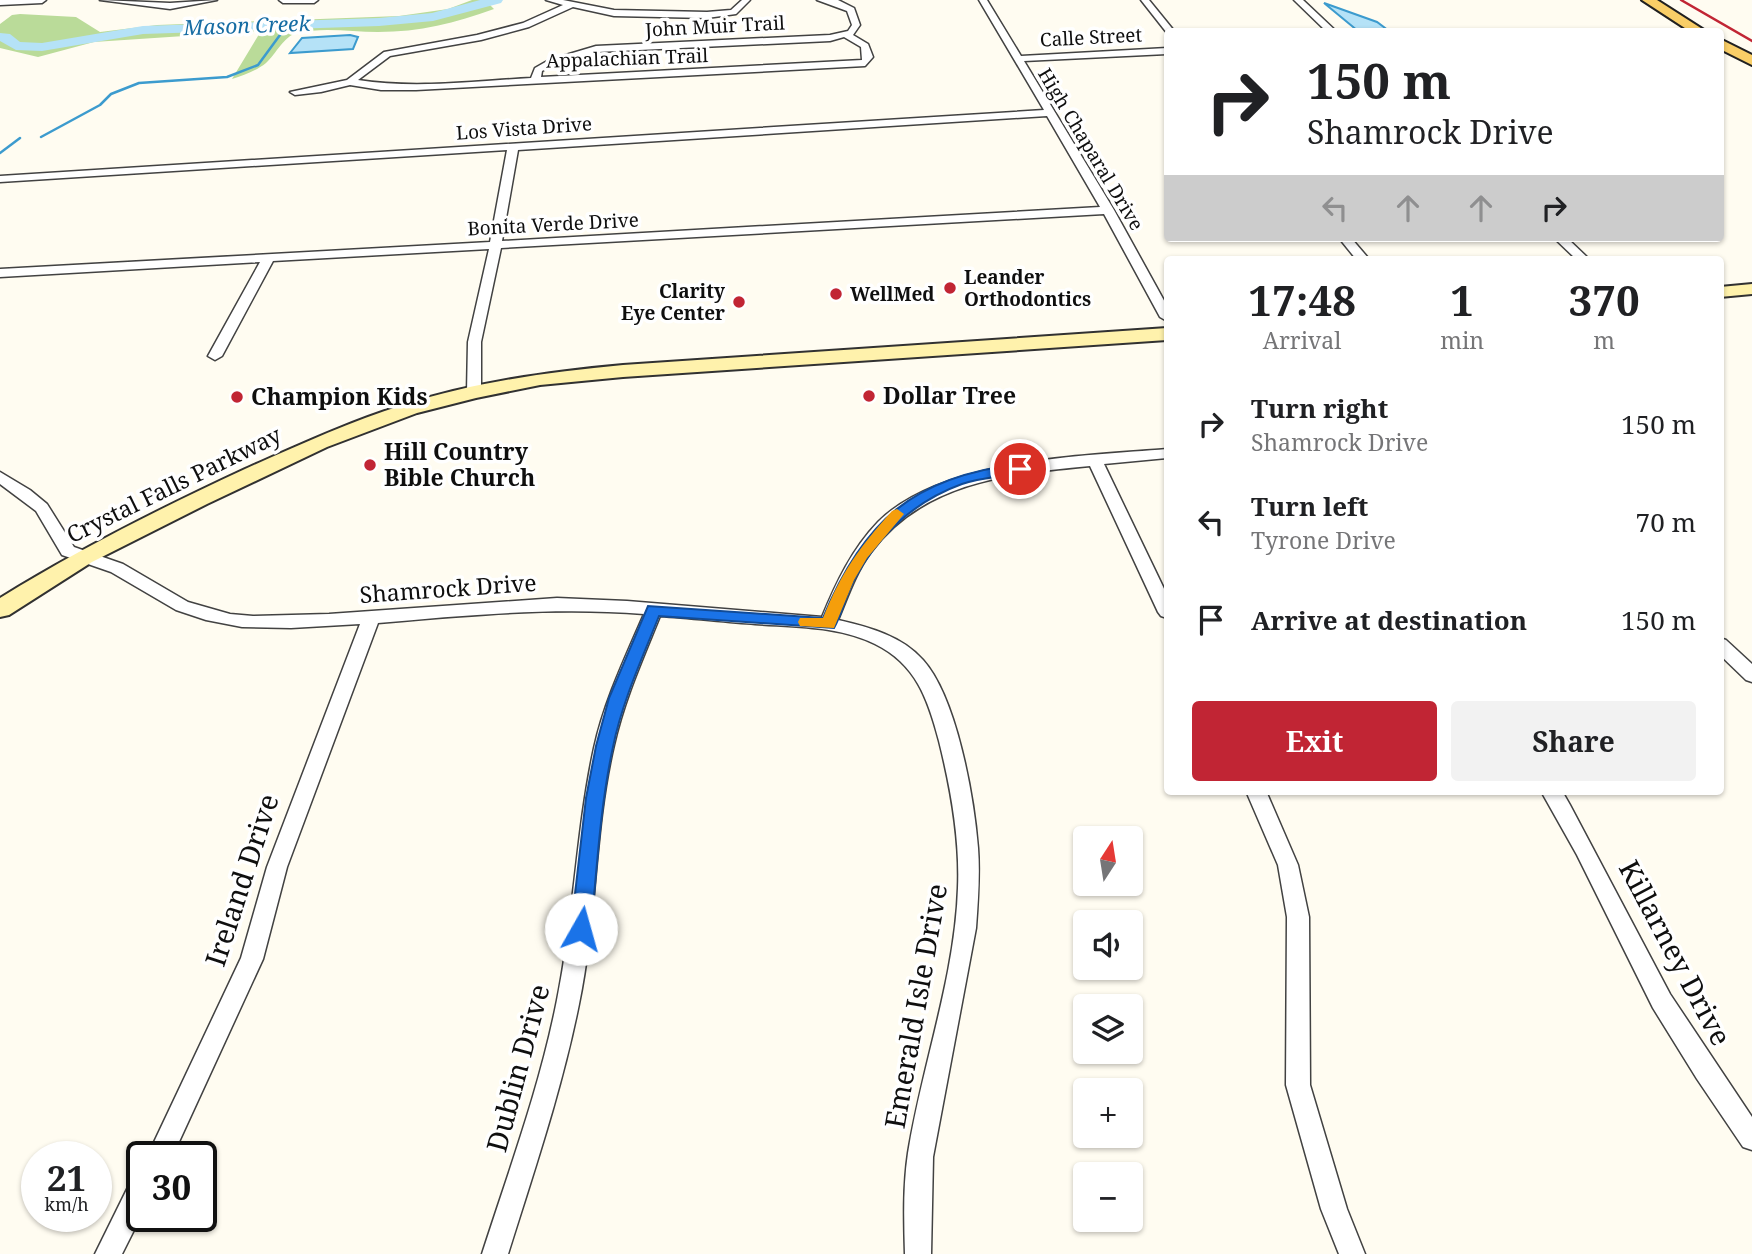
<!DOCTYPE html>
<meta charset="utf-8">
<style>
:root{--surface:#fff;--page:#f2f2f2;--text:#202124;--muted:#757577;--accent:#c12534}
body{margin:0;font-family:"Noto Serif",serif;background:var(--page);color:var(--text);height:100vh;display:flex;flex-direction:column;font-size:26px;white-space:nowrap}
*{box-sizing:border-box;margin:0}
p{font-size:23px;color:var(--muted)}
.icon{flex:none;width:38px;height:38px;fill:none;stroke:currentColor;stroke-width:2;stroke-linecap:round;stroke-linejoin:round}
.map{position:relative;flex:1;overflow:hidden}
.drawer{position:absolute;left:1164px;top:256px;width:560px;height:539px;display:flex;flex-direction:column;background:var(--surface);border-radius:7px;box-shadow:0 2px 5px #0004}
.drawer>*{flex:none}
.guide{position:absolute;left:1164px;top:28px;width:560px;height:214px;border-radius:7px;box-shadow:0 2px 5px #0004;background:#fff;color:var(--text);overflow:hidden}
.needle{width:46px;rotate:12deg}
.controls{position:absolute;left:1073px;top:826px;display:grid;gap:14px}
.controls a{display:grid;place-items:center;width:70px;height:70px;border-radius:7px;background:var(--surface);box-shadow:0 2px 5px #0004;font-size:35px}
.speed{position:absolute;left:21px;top:1141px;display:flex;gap:14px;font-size:35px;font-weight:700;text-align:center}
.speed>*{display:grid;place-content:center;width:91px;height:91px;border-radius:50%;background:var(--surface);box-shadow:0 2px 5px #0004;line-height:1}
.speed small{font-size:18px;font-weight:400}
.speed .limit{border:4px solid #111;border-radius:10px;background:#fff;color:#111}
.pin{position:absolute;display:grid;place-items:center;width:60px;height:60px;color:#fff;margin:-30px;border:4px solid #fff;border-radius:50%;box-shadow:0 2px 7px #0007}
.me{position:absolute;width:77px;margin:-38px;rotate:7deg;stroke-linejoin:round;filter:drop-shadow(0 0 5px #0008)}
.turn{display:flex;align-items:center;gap:24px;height:147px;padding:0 28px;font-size:32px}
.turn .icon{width:91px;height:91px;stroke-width:2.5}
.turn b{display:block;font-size:49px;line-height:60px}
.lanes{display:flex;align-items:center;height:66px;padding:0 28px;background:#0003;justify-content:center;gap:35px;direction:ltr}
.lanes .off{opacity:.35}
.eta{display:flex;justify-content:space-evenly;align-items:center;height:119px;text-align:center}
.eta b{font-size:42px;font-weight:700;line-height:49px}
.cta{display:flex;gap:14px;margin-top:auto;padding:14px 28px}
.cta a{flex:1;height:80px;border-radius:7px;background:var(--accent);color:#fff;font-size:28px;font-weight:700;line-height:80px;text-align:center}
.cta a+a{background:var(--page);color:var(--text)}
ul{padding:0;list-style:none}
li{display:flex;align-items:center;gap:21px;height:98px;padding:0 28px}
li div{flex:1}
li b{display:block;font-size:26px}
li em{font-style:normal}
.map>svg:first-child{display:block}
</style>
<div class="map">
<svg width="1752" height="1254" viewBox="0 0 1752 1254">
<rect width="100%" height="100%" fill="#fffcf1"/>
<path fill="#badb99" d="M472,0H485L494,9C455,23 420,32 378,32C352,32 323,27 297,33C284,36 276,54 266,63C256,71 244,75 232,79L261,31L94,42L38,57L0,48V24L12,15L20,14L76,17L100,32L157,25L399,16L448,9Z"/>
<g fill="#b5e2f7" stroke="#3c9bce" stroke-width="2">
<polygon points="1324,3 1377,22 1389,31 1358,31"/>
<polygon points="350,35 358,37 353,49 290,53 302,38"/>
</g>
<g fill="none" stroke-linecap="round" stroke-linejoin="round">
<g stroke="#3c9bce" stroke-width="2.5">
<polyline points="41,137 100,105 111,94 139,83 227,77 258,65 288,24"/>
<polyline points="0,153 20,138"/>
</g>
<polygon fill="#b5e2f7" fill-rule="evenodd" points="480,0 503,0 501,3 433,21 379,26 143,34 42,51 16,50 0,41 0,33 10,34 20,42 42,43 143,26 379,18 432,13"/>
<defs>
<g id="street">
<polygon points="0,0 46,0 42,3 0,5"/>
<polygon points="100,0 170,3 217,0 170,9"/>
<polygon points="279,0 318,0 314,3 283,3"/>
<path d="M546,0H563L614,10L707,12L731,10L742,0H750L736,14L707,18L614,16L573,7L529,27L481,40L390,56L358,80C415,89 474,81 531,78L535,68L549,60L596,46L830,35L848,31L852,25L847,11L817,0H838L854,8L860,25L853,35L868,44L873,57L865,66L416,90H381L350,85L321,92L295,95L290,92L347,80L384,52L477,35L523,23L563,5ZM844,37L861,47L862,60L541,77L542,71L555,64L597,52L830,41Z"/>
<path d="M979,0H987L1021,56L1167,48V54L1024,61L1114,210L1167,306V321L1160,317L1104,214L501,248L481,342V392L474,396L467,392L468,342L489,249L273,261L222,356L215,360L208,356L260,262L0,277V269L490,242L507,150L0,182V176L1044,110ZM1047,116L1100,207L502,241L518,150Z"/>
<polygon points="1141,0 1149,0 1175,32 1167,33"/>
<polygon points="1294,0 1303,0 1337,32 1327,32"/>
<polygon points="1339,238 1351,238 1369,259 1356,259"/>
<polygon points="1554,238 1567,238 1589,259 1576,259"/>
<path d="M1167,449V458L1104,464L1167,595V618L1161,616L1158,612L1090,466C1009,474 924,481 871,552C856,572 848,596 838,620C869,627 902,636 923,660C957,698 974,798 978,848C980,874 978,901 976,928L933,1157L931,1254H905C904,1221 903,1186 908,1153C922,1065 955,978 958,888C960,839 951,789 939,741C928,699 916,664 875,644C839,626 795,627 755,624C724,622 692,618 660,616C643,658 624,700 614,745C594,830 597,918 579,1004C562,1089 534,1171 508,1254H482C509,1170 540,1087 557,1000C574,917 576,831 594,748C604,702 625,658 644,614C554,607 467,615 378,623L287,867L263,959L172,1157H147L241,958L267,867L360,624L291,628L242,627L206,620L176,610L111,572L62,555L36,511L0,484V472L30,490L47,504L74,547L123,564L188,602L230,614L253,616L329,614L557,598L627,601L822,617C836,583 852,549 878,522C941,459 1083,456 1167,449Z"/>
<polygon points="1720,638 1726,640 1752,664 1752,682 1746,680 1720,655"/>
<polygon points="1246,791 1266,791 1298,865 1309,917 1310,1085 1347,1209 1365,1254 1339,1254 1321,1209 1286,1085 1287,917 1278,865"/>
<polygon points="1541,791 1562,791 1570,805 1670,994 1752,1117 1752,1150 1743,1147 1697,1079 1653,1008 1577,855"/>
<polygon points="142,1173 142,1214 122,1254 95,1254 133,1177"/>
</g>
<g id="secondary">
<polygon points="1752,284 1752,294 1720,297 1720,287"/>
<path d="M1167,328V340L623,377L540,385L476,398L417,413L327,447L207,504L92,562L9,615L0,617V598C79,549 161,508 245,469C297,446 349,422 403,405C475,382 548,372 623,365Z"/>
</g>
<g id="primary">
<polygon points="1642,0 1657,0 1707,32 1691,32"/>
<polygon points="1720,39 1752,55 1752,65 1720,49"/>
</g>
</defs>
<use href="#street" stroke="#424242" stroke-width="3"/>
<use href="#secondary" stroke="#313131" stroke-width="4"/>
<use href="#primary" stroke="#202020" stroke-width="4"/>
<use href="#street" fill="#fff" fill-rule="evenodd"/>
<use href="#secondary" fill="#fff2ac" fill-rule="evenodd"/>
<use href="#primary" fill="#f9ce67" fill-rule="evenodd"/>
<polyline stroke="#c12534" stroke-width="2.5" points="1681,0 1752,41"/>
</g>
<path fill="#1a73e8" stroke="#114b97" stroke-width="2" d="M1020,464L1025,466V472C1004,477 982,477 962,484C915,501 878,535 855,578C846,594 843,612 834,628L659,616C642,659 622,702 613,747C600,807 597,868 591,929L588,935L581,938L574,935L571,929L586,798L596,746L609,698L648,606L823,618C863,521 914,476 1020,464Z"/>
<path fill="#f59e0b" d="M897,509L904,514L867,558L854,580L834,628L800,626L798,622L800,618H823C842,571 859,548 892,511Z"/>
<g fill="#c12534" stroke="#fff" stroke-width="2.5">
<circle cx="950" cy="288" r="7"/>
<circle cx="836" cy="294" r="7"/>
<circle cx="739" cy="302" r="7"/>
<circle cx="869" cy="396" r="7"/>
<circle cx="237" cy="397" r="7"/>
<circle cx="370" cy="465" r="7"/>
</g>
<g text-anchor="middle" stroke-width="7" stroke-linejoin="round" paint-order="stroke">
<g font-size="19" fill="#0f0f0f" stroke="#fff">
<text transform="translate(715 26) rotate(-3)" y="7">John Muir Trail</text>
<text transform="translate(1091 37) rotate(-3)" y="7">Calle Street</text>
<text transform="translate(627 58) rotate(-2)" y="7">Appalachian Trail</text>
<text transform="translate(524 128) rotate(-4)" y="7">Los Vista Drive</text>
<text transform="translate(1091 149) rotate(59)" y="7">High Chaparal Drive</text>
<text transform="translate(553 224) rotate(-3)" y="7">Bonita Verde Drive</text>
</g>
<g font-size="19" font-weight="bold" fill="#0f0f0f" stroke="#fff" text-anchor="start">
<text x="964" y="284">Leander<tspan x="964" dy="22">Orthodontics</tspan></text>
<text x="725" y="298" text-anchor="end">Clarity<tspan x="725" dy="22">Eye Center</tspan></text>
<text x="850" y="301">WellMed</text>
</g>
<g font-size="21" font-style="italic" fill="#166ca3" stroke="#fff">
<text transform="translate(247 26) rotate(-2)" y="7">Mason Creek</text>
</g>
<g font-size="23" font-weight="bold" fill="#0f0f0f" stroke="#fff" text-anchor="start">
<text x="883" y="404">Dollar Tree</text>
<text x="251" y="405">Champion Kids</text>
<text x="384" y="460">Hill Country<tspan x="384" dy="26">Bible Church</tspan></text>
</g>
<g font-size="23" fill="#0f0f0f" stroke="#fff">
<text transform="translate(174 485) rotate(-26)" y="8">Crystal Falls Parkway</text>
<text transform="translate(448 589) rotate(-4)" y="8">Shamrock Drive</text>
</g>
<g font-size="28" fill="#0f0f0f" stroke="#fff">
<text transform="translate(242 880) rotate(-72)" y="10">Ireland Drive</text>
<text transform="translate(1675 953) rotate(62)" y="10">Killarney Drive</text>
<text transform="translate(916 1006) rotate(-80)" y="10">Emerald Isle Drive</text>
<text transform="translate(518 1068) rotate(-75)" y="10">Dublin Drive</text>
</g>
</g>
</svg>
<div class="controls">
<a><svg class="needle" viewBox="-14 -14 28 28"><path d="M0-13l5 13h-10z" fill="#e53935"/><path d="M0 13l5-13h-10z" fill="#757577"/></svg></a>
<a><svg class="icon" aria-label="sound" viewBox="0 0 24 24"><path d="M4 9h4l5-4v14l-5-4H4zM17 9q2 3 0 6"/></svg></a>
<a><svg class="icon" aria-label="layers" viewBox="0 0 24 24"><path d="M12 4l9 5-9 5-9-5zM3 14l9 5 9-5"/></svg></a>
<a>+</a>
<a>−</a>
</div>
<div class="speed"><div>21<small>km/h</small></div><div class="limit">30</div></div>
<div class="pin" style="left:1020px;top:469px;background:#d93025"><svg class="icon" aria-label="arrive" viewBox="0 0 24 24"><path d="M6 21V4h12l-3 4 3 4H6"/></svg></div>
<svg class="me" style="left:581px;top:929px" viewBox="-20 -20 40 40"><circle r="19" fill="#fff"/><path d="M0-13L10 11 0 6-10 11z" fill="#1a73e8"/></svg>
<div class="guide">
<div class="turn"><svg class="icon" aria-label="right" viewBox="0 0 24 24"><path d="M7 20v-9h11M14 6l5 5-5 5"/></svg><div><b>150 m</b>Shamrock Drive</div></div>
<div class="lanes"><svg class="icon off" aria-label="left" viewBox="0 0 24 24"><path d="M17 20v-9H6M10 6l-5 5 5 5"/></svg><svg class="icon off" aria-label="ahead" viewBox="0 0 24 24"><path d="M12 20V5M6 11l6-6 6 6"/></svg><svg class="icon off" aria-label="ahead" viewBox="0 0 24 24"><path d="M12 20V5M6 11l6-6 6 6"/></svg><svg class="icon" aria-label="right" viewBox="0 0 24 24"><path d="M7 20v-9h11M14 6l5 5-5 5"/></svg></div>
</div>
<section class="drawer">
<div class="eta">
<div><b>17:48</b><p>Arrival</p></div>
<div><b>1</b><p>min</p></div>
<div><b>370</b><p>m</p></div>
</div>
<ul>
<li><svg class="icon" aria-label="right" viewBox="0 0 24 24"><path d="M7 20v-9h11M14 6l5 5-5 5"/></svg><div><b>Turn right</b><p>Shamrock Drive</p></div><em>150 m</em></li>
<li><svg class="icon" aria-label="left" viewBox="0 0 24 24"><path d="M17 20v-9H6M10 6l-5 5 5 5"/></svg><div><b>Turn left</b><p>Tyrone Drive</p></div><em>70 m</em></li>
<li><svg class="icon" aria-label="arrive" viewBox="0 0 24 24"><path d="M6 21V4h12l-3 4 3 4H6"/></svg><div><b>Arrive at destination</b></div><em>150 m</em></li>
</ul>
<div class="cta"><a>Exit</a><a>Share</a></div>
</section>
</div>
